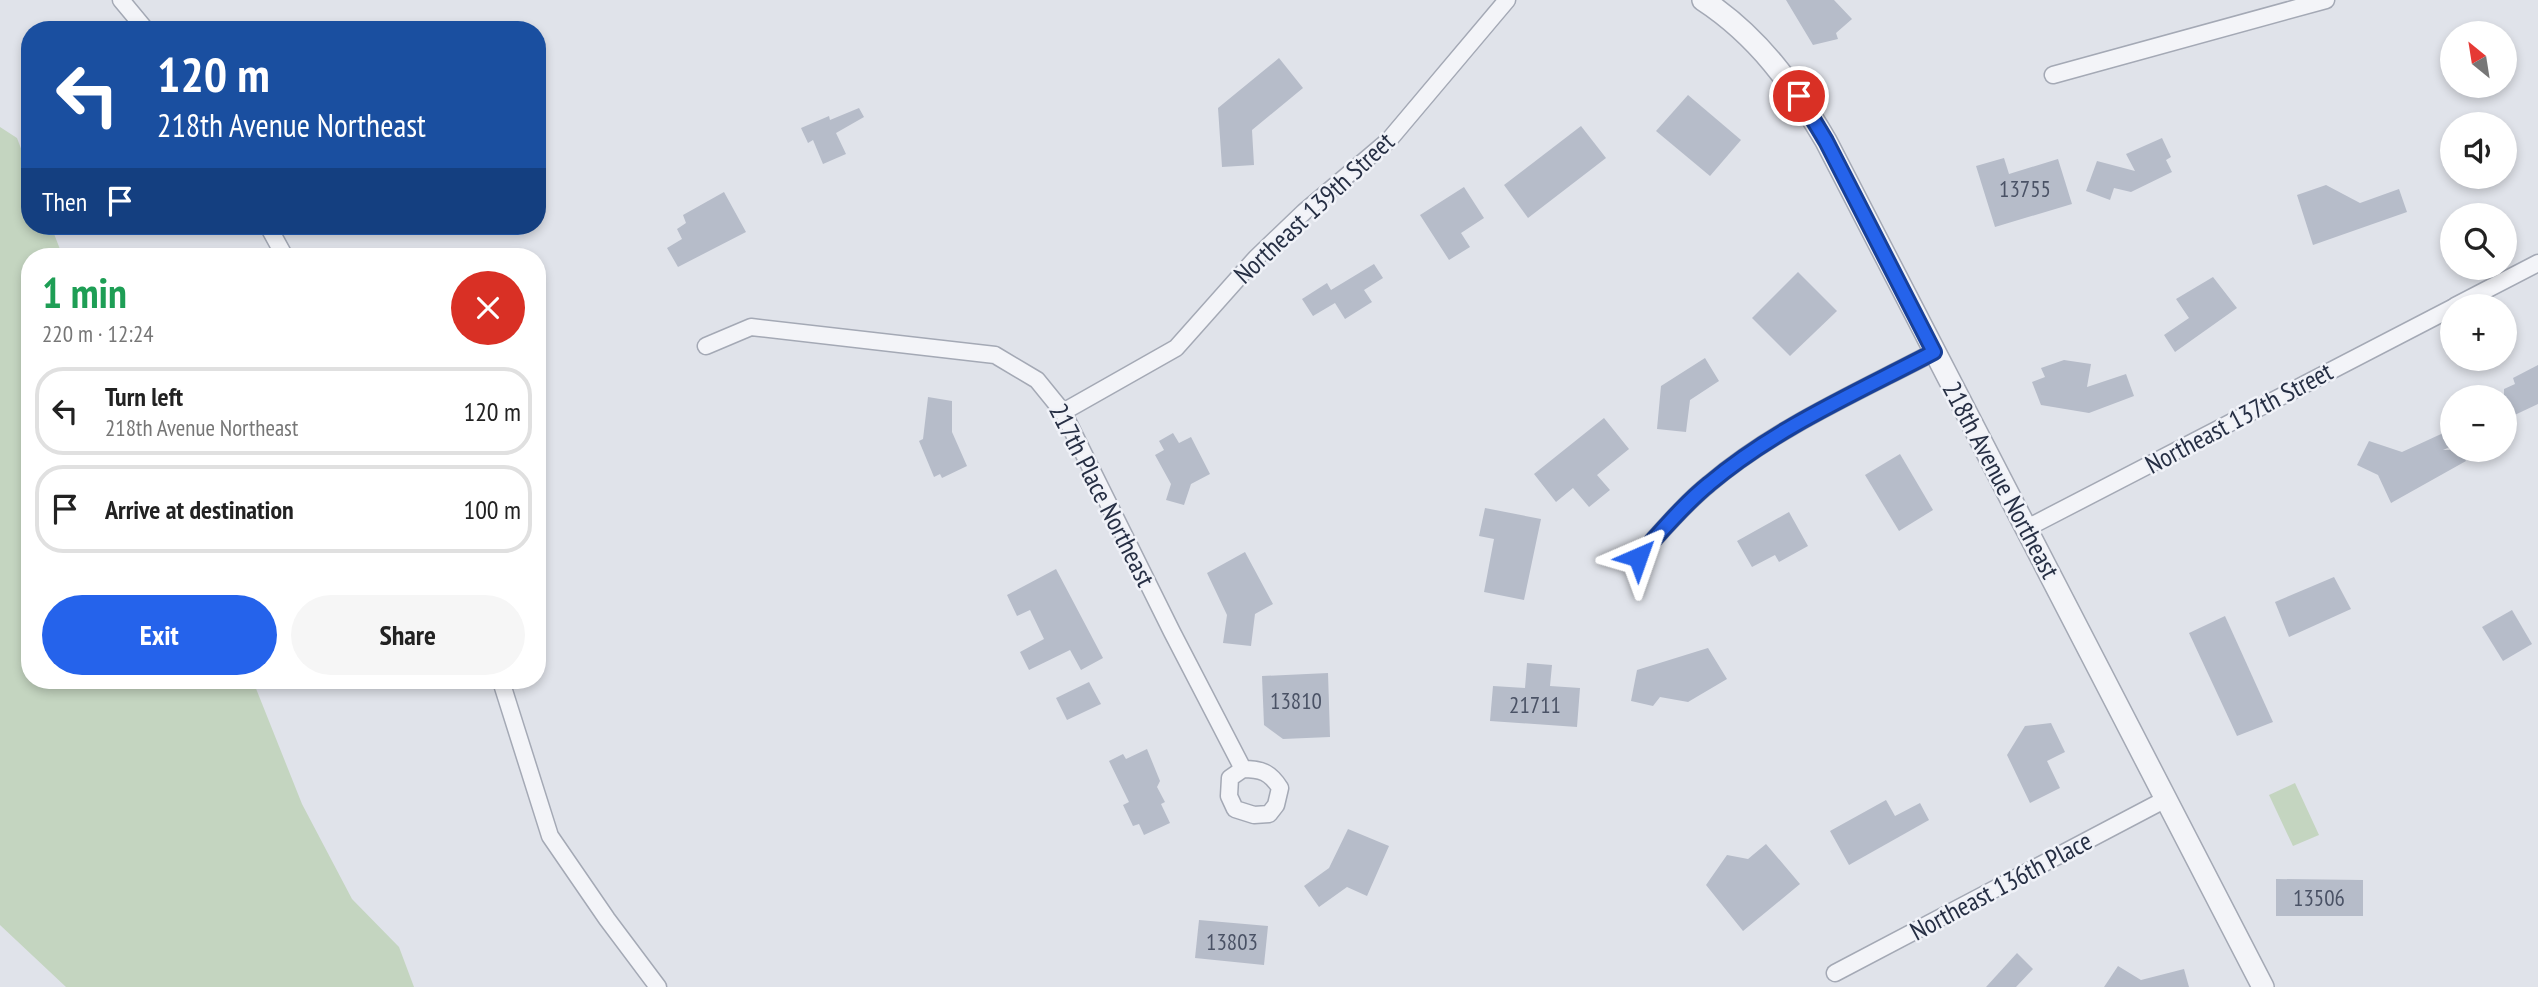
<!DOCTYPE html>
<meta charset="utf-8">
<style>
:root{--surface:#fff;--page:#f6f6f6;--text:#222;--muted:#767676;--line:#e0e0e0;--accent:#2563eb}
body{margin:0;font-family:"PT Sans Narrow",sans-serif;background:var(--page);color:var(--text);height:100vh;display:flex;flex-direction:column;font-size:26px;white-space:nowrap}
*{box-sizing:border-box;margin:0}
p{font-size:23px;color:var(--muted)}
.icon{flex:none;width:38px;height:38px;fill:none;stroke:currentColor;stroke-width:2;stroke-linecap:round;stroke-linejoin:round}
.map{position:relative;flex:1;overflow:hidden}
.details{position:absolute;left:21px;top:248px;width:525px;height:441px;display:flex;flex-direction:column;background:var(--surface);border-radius:28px;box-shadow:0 4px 10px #0003}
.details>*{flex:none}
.guide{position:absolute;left:21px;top:21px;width:525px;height:214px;border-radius:28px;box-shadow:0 4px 10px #0003;background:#1a4fa0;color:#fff;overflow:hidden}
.needle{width:46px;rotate:330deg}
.buttons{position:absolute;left:2440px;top:21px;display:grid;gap:14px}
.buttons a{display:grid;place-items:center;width:77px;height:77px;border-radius:50%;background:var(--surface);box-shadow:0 4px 10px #0003;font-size:35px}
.pin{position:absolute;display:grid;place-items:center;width:60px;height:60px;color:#fff;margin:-30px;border:4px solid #fff;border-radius:50%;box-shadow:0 2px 7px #0007}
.me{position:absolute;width:77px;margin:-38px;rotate:43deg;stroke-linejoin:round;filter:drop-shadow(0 0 5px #0008)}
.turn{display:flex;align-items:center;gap:24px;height:147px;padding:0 21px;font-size:32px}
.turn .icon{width:91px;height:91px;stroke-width:2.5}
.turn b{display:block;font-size:49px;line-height:60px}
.then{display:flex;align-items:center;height:66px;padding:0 21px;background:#0003;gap:14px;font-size:26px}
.round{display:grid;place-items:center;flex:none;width:74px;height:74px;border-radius:37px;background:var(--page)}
.summary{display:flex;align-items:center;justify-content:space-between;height:119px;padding:0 21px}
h1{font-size:42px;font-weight:700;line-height:52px;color:#1e9e55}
.action{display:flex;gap:14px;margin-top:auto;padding:14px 21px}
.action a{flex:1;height:80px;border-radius:42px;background:var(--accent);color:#fff;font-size:28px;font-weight:700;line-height:80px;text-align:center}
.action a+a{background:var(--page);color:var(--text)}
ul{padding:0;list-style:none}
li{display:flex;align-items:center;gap:21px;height:88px;margin:0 14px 10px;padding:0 7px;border:4px solid var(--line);border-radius:28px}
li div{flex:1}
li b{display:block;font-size:26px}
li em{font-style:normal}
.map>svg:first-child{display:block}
</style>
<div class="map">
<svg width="2538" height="987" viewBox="0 0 2538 987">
<rect width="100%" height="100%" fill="#e0e3ea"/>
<g fill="#c4d5c0">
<polygon points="0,127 17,138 30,172 30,226 51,226 63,257 30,257 30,681 253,681 302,804 352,899 399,947 414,987 66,987 0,925"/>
<polygon points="2295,783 2319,835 2293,846 2269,795"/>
</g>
<g fill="#b6bcc9">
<polygon points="1786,0 1834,0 1852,19 1836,33 1838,39 1813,45"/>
<polygon points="1279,58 1303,88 1252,130 1254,165 1222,167 1218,108"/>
<polygon points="1688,95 1741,140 1710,176 1656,131"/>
<polygon points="859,108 864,117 836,133 846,154 823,164 813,140 808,143 801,128 829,116 830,120"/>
<polygon points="1581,126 1606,158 1528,218 1504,185"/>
<polygon points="2162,138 2171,157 2166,160 2172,172 2131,192 2114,188 2110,200 2086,191 2097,161 2135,171 2126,154"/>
<polygon points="2004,158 2009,174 2058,159 2072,204 1995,227 1976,166"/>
<polygon points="2326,185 2360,203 2399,189 2407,212 2313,245 2297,195"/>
<polygon points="1464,187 1484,218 1461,233 1470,247 1449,260 1420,215"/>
<polygon points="724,192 746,232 678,267 667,248 682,239 677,229 686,223 683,215"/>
<polygon points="1374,264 1383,278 1364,290 1372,302 1345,319 1335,303 1313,316 1302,299 1327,283 1331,290"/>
<polygon points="1798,272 1837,311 1790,356 1752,318"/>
<polygon points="2213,277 2237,308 2175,352 2164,335 2189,318 2176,299"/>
<polygon points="1705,358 1719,381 1690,400 1686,432 1657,429 1661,386"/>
<polygon points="2064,360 2091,364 2087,387 2126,374 2134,396 2089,413 2041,405 2032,382 2045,377 2041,368"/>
<polygon points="2538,365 2538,404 2504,420 2504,389 2515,384 2513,378"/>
<polygon points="928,397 952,401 952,432 967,466 942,478 940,474 934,477 919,441 923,439"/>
<polygon points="1604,418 1629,449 1597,475 1610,490 1589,507 1573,488 1556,502 1534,474"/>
<polygon points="2452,429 2452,446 2443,450 2460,450 2466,461 2391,503 2378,475 2357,465 2369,441 2402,452"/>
<polygon points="1173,433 1179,443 1191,437 1210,474 1191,484 1184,505 1166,500 1171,484 1155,455 1164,450 1159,441"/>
<polygon points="1900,454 1933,510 1899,531 1865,475"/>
<polygon points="1485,508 1541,519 1524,600 1484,592 1494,539 1479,536"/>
<polygon points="1789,512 1808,546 1779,562 1775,555 1752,567 1737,541"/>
<polygon points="1245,552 1273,604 1255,614 1251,646 1223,643 1227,615 1207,573"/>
<polygon points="1056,569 1103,658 1081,670 1070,650 1029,670 1020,652 1044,639 1030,610 1017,616 1007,595"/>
<polygon points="2334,577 2351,609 2289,637 2275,602"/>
<polygon points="2512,610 2532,644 2503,661 2482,627"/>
<polygon points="2225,616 2273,722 2237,736 2189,633"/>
<polygon points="1708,648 1727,679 1688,702 1660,697 1653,706 1631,701 1637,670"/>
<polygon points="1527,663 1552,665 1550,686 1580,688 1577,727 1490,721 1493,686 1525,688"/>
<polygon points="1328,673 1330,737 1283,739 1264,725 1262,676"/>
<polygon points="1089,682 1101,704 1067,720 1056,698"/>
<polygon points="2051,723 2065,752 2047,761 2060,788 2030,803 2007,755 2025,726"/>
<polygon points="1147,749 1160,781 1157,787 1165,802 1161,804 1170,823 1144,835 1139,824 1133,826 1123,805 1129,802 1109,761 1123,754 1126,759"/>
<polygon points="1886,800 1895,816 1920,803 1929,820 1849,865 1830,831"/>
<polygon points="1348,829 1389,846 1367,896 1347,887 1319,907 1304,886 1329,868"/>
<polygon points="1766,844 1800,884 1743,931 1706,885 1727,855 1748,859"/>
<polygon points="2276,879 2363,880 2363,916 2276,916"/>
<polygon points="1199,920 1268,926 1264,965 1195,958"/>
<polygon points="2017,953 2033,969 2016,987 1986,987"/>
<polygon points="2118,966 2141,980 2184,969 2189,987 2104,987"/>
</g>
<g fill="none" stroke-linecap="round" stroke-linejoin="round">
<defs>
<g id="minor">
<polyline points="121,0 146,30"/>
<polyline points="2053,75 2326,0"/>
<polyline points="268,226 285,257"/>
<polyline points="2455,306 2538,263"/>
<path d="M706,346L751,327L995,355L1037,380L1063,412L1172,632L1243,769L1230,778L1229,796L1235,809L1254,815L1269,814L1276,805L1280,788C1270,772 1261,769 1243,769"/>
<polyline points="1063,412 1176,348 1256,258 1304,212 1389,140 1507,0"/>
<polyline points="2027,528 2452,308"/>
<path d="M1638,557C1661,532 1683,505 1709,484C1775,428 1858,392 1934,352"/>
<polyline points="501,681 550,836 607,919 658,987"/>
<polyline points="1835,973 2166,799"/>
</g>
<path id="tertiary" d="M1703,0C1758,36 1793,85 1826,141L2263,987"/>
</defs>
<use href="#minor" stroke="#a4a9b5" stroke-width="19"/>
<use href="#tertiary" stroke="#a4a9b5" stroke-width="24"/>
<use href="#minor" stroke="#f3f4f8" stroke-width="16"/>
<use href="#tertiary" stroke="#f3f4f8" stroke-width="21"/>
</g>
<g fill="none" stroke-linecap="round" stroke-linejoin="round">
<defs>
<path id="route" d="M1638,557C1661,532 1683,505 1709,484C1775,428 1858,392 1934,352L1826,141L1799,96"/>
</defs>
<use href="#route" stroke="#184099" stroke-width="18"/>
<use href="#route" stroke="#2563eb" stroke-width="12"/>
</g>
<g text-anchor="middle" stroke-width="5" stroke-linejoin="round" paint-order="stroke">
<g font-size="23" fill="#4a5265">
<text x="2025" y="197">13755</text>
<text x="1296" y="709">13810</text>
<text x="1535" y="713">21711</text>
<text x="2319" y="906">13506</text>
<text x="1232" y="950">13803</text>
</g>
<g font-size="26" fill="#262f44" stroke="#f0f2f8">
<text transform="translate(1314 208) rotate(-43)" y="9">Northeast 139th Street</text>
<text transform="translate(2239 418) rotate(-28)" y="9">Northeast 137th Street</text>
<text transform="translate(2001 480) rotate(62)" y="9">218th Avenue Northeast</text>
<text transform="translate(1102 495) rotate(63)" y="9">217th Place Northeast</text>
<text transform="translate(2001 886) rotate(-28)" y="9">Northeast 136th Place</text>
</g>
</g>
</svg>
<div class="buttons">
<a><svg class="needle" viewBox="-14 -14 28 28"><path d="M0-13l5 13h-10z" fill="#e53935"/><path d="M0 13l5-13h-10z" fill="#767676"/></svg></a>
<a><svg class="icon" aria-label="sound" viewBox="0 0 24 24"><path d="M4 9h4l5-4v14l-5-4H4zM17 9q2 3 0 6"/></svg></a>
<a><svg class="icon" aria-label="search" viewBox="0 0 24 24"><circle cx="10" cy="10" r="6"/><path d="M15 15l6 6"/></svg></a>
<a>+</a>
<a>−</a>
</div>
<div class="pin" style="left:1799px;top:96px;background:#d93025"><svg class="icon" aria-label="arrive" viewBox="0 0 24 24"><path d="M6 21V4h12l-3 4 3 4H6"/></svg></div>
<svg class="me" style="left:1638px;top:557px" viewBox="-20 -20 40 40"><path d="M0-17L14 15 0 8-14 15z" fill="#2563eb" stroke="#fff" stroke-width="4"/></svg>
<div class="guide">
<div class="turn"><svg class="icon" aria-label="left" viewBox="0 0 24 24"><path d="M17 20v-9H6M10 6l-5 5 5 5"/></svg><div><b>120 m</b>218th Avenue Northeast</div></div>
<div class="then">Then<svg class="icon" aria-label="arrive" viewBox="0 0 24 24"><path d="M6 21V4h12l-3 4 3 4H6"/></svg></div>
</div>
<section class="details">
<div class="summary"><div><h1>1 min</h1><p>220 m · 12:24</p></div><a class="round" style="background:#d93025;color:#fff"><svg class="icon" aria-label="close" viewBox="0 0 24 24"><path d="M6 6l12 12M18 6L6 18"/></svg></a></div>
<ul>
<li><svg class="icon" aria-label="left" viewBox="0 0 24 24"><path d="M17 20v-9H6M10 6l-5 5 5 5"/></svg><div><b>Turn left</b><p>218th Avenue Northeast</p></div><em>120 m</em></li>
<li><svg class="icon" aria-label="arrive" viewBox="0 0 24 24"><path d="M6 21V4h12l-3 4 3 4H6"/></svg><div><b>Arrive at destination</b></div><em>100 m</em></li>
</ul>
<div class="action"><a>Exit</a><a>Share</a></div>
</section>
</div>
